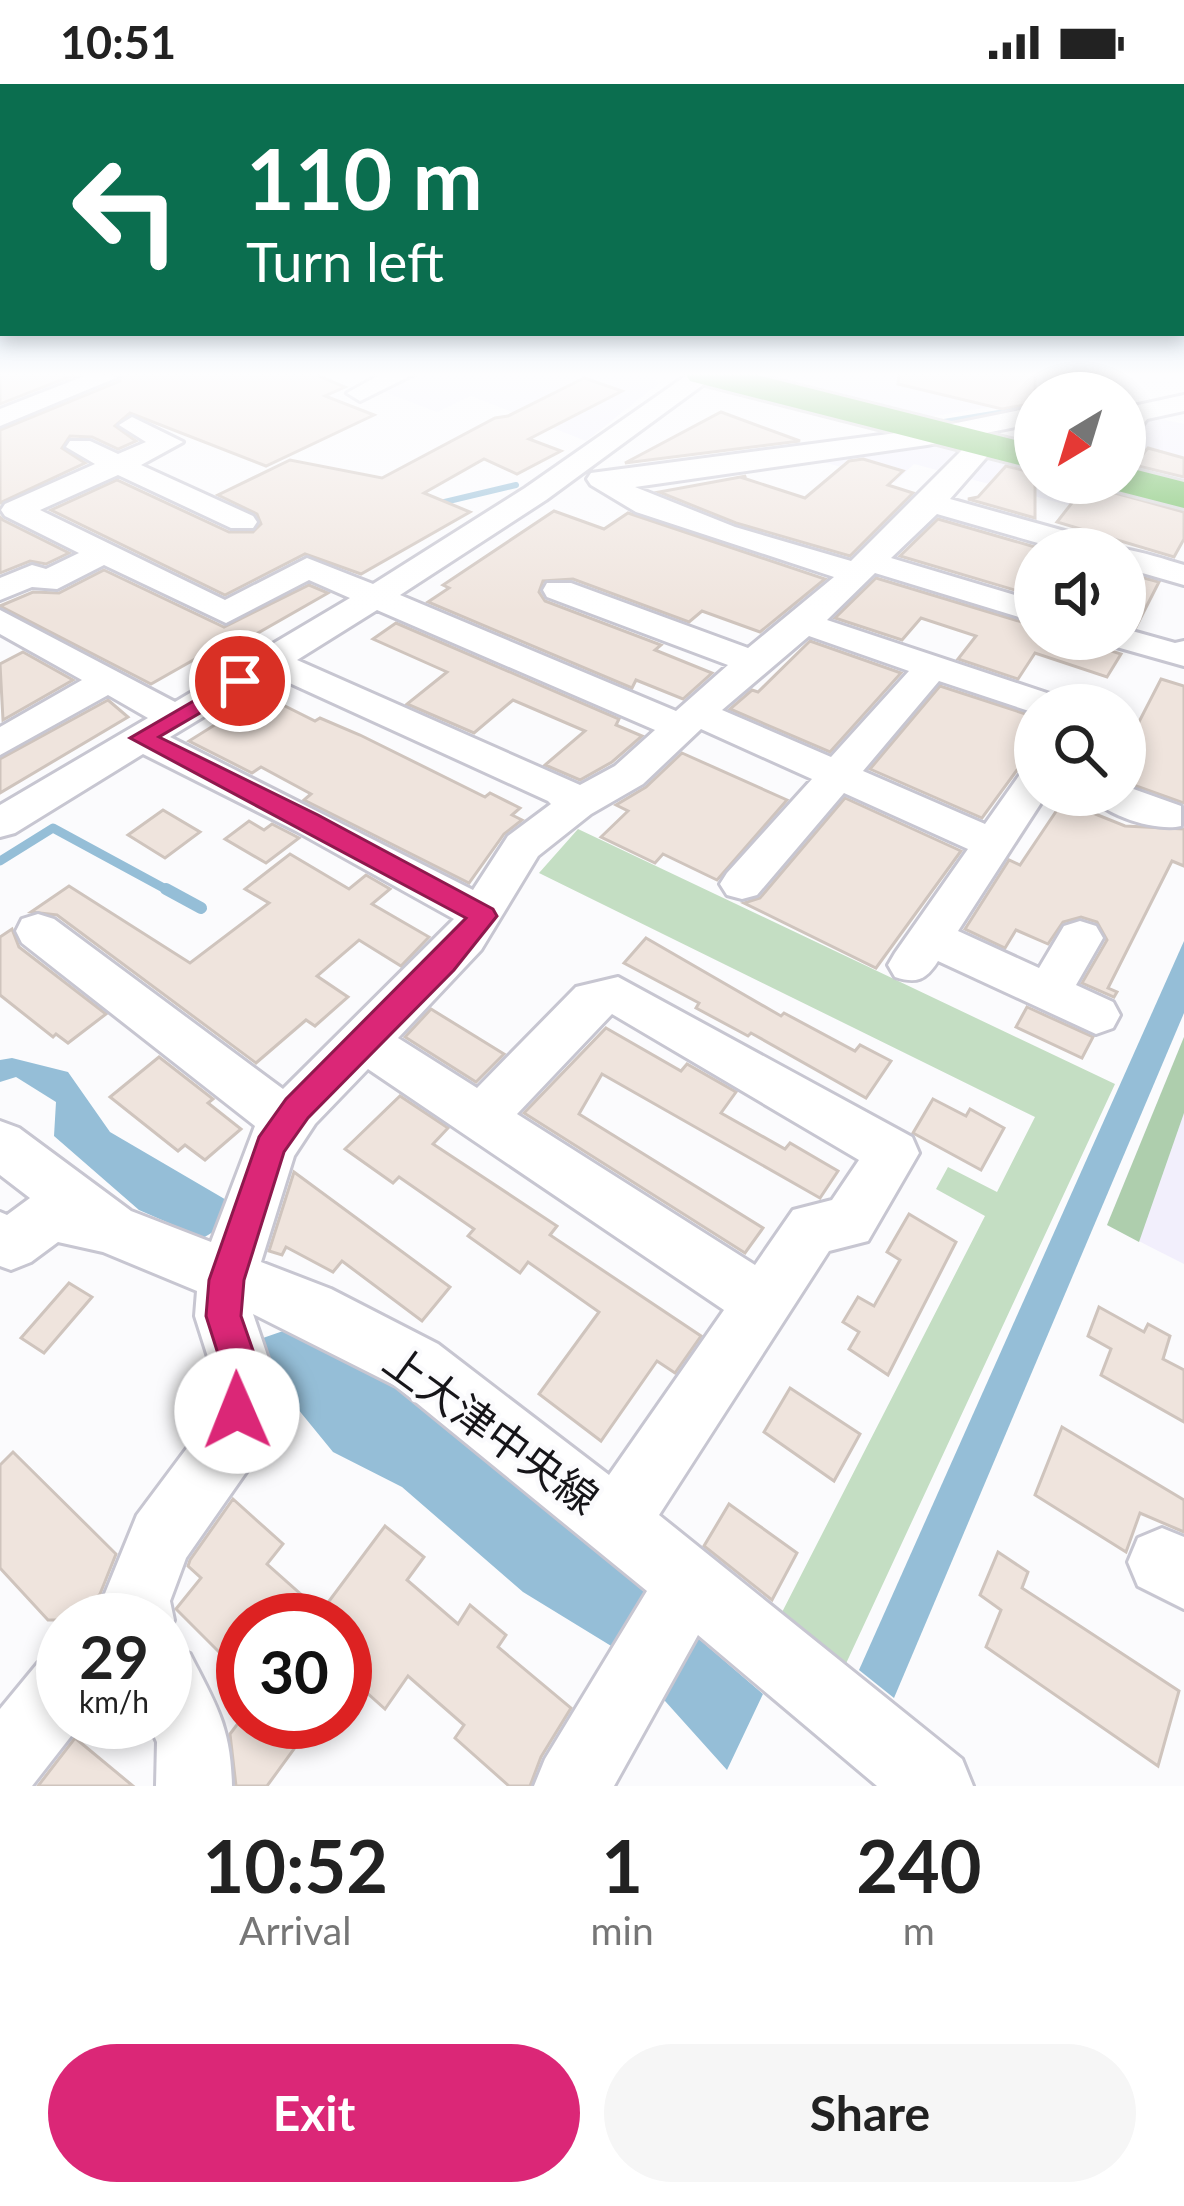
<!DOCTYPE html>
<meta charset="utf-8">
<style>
:root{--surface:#fff;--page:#f6f6f6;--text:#222;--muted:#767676;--accent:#db2777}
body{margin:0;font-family:Lato,"Noto Sans JP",sans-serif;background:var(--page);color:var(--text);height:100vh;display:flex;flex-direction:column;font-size:45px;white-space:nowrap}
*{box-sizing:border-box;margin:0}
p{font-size:39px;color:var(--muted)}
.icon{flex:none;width:66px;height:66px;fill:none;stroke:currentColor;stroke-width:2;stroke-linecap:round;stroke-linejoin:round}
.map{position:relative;height:1702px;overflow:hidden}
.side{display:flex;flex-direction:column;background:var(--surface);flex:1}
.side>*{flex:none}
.top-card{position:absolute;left:0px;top:0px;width:1185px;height:252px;box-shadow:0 6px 18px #0003;background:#0b6e4f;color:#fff;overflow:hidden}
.needle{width:78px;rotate:218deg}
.fabs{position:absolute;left:1014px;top:288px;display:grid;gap:24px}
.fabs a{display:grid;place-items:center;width:132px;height:132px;border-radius:50%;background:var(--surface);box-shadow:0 6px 18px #0003;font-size:60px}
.speed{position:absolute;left:36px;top:1509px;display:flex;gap:24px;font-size:60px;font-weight:700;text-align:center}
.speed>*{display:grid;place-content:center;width:156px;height:156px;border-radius:50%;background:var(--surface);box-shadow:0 6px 18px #0003;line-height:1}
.speed small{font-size:30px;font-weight:400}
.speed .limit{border:18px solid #d22;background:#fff;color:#111}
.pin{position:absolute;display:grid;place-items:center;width:102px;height:102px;color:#fff;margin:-51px;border:6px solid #fff;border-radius:50%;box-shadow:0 3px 12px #0007}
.me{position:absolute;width:132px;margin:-66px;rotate:359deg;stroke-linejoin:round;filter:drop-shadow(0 0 9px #0008)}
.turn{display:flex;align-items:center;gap:42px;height:252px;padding:0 48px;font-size:54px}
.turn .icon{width:156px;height:156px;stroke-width:2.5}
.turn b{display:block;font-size:84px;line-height:102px}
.eta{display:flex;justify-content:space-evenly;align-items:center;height:204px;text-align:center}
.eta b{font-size:72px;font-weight:700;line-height:84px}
.button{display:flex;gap:24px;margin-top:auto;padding:24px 48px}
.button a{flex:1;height:138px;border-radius:72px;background:var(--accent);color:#fff;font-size:48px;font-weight:700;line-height:138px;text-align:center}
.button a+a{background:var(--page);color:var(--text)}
.status{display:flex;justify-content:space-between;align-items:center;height:84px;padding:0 60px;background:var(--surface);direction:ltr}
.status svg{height:33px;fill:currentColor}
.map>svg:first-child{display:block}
</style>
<div class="status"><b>10:51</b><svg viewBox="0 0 49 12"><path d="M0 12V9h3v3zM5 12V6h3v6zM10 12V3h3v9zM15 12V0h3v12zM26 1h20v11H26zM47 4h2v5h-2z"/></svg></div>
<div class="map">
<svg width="1184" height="1702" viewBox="0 0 1184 1702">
<rect width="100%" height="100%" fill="#fbfbfd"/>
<g fill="#f3f2fd">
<polygon points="416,289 653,289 658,300 586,357 471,312 437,328 379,306"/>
<polygon points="760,289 909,289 995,310 989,323 915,335 764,296"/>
<polygon points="1125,327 1184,340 1184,405 1125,390"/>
<polygon points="918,352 1035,382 1035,399 1100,399 1184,421 1184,452 914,380 895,398 794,370"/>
</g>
<polygon fill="#f2effc" points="1184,953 1184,1180 1107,1141"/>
<polygon fill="#c4dec3" points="578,745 1115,1000 843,1586 777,1538 985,1132 936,1105 948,1083 997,1108 1035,1033 539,789"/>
<polygon fill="#aecead" points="1184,953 1184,1029 1139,1158 1107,1141"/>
<g fill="#95bed7">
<polygon points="1184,857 1184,929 894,1614 859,1586"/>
<polygon points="12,974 68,988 110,1048 228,1117 218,1145 203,1154 139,1126 54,1052 56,1018 16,993 0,998 0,976"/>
<polygon points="286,1246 409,1306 763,1610 727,1686 621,1568 523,1508 402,1403 333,1368 275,1297 260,1255"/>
</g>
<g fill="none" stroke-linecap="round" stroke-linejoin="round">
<g stroke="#95bed7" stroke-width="6">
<polyline points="944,338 1035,323"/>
<polyline points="432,421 516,401"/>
</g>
<polyline stroke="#95bed7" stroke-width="9" points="0,777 53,744 171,808"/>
<polyline stroke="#95bed7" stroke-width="12" points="166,805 201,824"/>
</g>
<g fill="#efe4dd" stroke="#cfc4bd" stroke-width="3">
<polygon points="0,289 79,289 0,320"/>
<polygon points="120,289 312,289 345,303 325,312 374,331 266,382 130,329 115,342 136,357 118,365 92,353 70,352 62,364 85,379 0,419 0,346 120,297"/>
<polygon points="899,289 1035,289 1035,319 1002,325 898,300"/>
<polygon points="584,294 622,307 529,355 561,367 517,390 484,375 424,409 470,428 361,490 305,470 225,511 51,426 117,396 229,448 253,448 261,440 257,430 218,411 290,376 382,394 495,334 508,332"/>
<polygon points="721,328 800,357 625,379"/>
<polygon points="1148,364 1184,374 1184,393 1134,381"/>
<polygon points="863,375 903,387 888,401 913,409 850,472 736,439 659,408 746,392 743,394 805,414 849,377"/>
<polygon points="1006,382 1035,389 1035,434 968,415 978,413"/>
<polygon points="1086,401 1184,428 1184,455 1174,473 1057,438"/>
<polygon points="554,427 604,445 628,429 825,495 760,548 702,527 689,538 573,495 543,497 539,508 545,517 661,561 655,566 712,589 683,615 636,596 632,604 428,518 449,504 443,501"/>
<polygon points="0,433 3,436 69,469 46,480 30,477 0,489"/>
<polygon points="938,435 1035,463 1035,512 900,472"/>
<polygon points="104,486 224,543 309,501 328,509 242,558 234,553 151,600 0,522 33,508 59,509"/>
<polygon points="1125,489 1159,498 1136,543 1125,541"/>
<polygon points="876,494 1035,542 1035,555 1074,555 1121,570 1107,593 1035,569 1018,595 958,575 976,552 921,534 902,556 835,534"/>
<polygon points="396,539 619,635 616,641 642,652 612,678 580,696 545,681 585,647 513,616 474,649 407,620 447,588 373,555"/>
<polygon points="810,557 901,589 830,668 730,625 752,606 758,608"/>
<polygon points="23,568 73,596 3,636 0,580"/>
<polygon points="1161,595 1184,602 1184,719 1125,698 1125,665"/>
<polygon points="940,602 1035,633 1035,676 1017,686 982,734 870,685"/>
<polygon points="271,615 315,637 320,634 360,651 485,713 490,709 520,724 512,731 522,736 504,750 469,799 304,716 311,710 261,683 252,689 189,657 229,632 237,638"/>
<polygon points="108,616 128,633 0,709 0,675"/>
<polygon points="682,669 787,716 717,796 663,770 655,779 601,753 628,727 616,721 646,703"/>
<polygon points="845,714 961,767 876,884 744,819 760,814"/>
<polygon points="1063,717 1125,742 1184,745 1184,782 1172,777 1108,904 1117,908 1114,913 1082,899 1107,856 1097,838 1081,833 1063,838 1048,860 1016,846 1005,864 965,845 1009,776 1020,781"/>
<polygon points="163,726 200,748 165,774 128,751"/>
<polygon points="249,737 264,746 272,740 299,754 266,779 225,755"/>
<polygon points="290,770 349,805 366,791 390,805 372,820 429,853 401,882 359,856 317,892 348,913 315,942 306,936 256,979 57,831 31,828 69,802 190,879 269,819 245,805"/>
<polygon points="12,845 19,863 106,930 68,959 56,950 53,953 0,911 0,853"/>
<polygon points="646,854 781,932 784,929 855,967 860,961 891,977 866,1014 751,949 748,952 696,924 699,919 624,879"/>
<polygon points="1027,923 1093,953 1082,974 1016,943"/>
<polygon points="431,925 504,970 476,998 405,953"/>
<polygon points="606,944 681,987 687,980 736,1008 721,1029 785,1065 790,1059 838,1087 820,1114 602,990 579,1030 763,1144 745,1169 524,1029"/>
<polygon points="159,973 213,1015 208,1019 241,1045 205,1076 185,1061 178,1067 110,1013"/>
<polygon points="400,1012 448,1044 433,1060 557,1142 550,1151 701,1252 675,1289 657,1277 601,1357 539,1310 599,1228 528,1178 520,1189 468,1152 474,1145 399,1093 393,1099 345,1065"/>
<polygon points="933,1015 966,1032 970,1025 1004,1044 981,1086 913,1049"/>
<polygon points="294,1088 450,1203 422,1237 342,1177 333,1188 286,1163 282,1171 269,1167"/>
<polygon points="909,1130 956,1158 888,1291 849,1265 859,1248 843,1238 858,1213 874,1222 900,1176 887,1168"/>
<polygon points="69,1199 92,1213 44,1269 21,1254"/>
<polygon points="1099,1223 1144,1248 1148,1240 1170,1252 1163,1275 1184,1286 1184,1338 1101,1291 1111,1265 1088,1252"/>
<polygon points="790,1304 860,1350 834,1397 764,1348"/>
<polygon points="1062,1343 1184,1416 1184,1448 1140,1429 1126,1468 1035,1411"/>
<polygon points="13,1368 116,1470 100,1510 77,1536 48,1536 0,1484 0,1381"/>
<polygon points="233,1415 283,1460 267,1480 321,1528 385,1442 424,1473 407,1496 458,1540 470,1521 506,1551 498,1563 571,1624 541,1673 530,1702 509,1702 455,1654 464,1641 408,1592 385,1625 345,1589 345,1536 243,1536 243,1592 176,1525 201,1494 188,1482 190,1476"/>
<polygon points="729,1420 797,1469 772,1516 704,1462"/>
<polygon points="998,1468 1028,1488 1022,1504 1179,1607 1158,1682 986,1563 1001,1526 980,1511"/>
<polygon points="239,1638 293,1638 282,1653 294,1665 267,1702 236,1702 230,1650"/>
<polygon points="75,1654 133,1702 38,1702"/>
</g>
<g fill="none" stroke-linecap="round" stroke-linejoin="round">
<defs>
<g id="minor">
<polygon points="92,289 118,293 0,342 0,325"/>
<polygon points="383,289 416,289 360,317 347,309"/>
<path d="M690,289H719L546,416L400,511L676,627L728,581L547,513L543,506L547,499H571L748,564L834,493L636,428L591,401L587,395L591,389L927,345L1035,323V339L927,361L635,403L735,443L851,477L974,354L984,352L998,360L950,415L1104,458L1109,465H1059L937,430L891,474L1035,517V538L875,489L827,536L1059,613L1064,621H1035V629L939,597L863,687L985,740L1021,689L1035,685V711H1046L958,847L1039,884L1064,842L1080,837L1096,842L1103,854L1076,901L1113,918L1120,931L1113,944L1096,950L938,877C926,896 917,900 895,893L888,881L895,869L968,765L844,709L757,811L742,815L727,811L720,800L727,789L812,695L701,645L643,700L591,730L538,772L481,866L398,954L477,1004L576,903L618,893L912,1053L919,1069L868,1157L829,1167L659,1431L962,1675L973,1702H877L698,1551L614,1702H534L545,1675L647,1507L396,1302L253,1230L275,1295L261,1359L251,1381L186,1474L170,1517L174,1536L165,1557V1536H104L102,1517L137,1431L202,1344L215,1295L195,1232L197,1207L103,1168L58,1158L31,1178L11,1186L0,1182V1128L7,1131L30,1114L0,1091V1037L19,1044L131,1127L211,1158L255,1042L22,859L16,847L22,835L38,830L54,835L283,1005L454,835L296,747L143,670L15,749L0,753V721L148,634L108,611L0,671V643L82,596L0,550V526L175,618L350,514L309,496L226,539L104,481L57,505L32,503L0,516V494L32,481L46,485L79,469L5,432L1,426L5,420L95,380L66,363L70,357H90L118,370L146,358L119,341L132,333L183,358L141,381L253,432L257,438L253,444H231L118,391L40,426L225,516L307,474L373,500L525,404ZM377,526L655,646L615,682L580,701L297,576ZM809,552L909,587L831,673L722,626ZM272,591L548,717L551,720L508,752L473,806L170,653ZM612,930L859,1076L832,1116L793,1126L755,1181L517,1030ZM368,985L724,1226L609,1391L438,1260L331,1205L261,1178L294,1072L315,1040Z"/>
<polygon points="1184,311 1184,327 1147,335 1135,351 1125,353 1129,323"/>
<path d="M1123,465C1143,468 1164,475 1184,481V501L1125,484Z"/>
<polygon points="1125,545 1175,559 1184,557 1184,582 1113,562 1108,555 1125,555"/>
<path d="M1125,702L1181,722V742C1158,748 1104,732 1091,711H1125Z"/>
<polygon points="1162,1444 1184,1453 1184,1525 1138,1502 1128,1478 1138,1454"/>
<path d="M165,1559L190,1570C216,1621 231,1643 232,1702H156L157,1658L148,1638H165Z"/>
<polygon points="63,1568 63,1638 82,1638 32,1702 0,1702 0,1625 38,1579"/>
</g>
<g id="highway">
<polygon points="685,289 749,289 1035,361 1035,385 690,297"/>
<polygon points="1125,383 1184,398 1184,424 1110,405 1106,399 1125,399"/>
</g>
</defs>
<use href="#minor" stroke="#c7c6d1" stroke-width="6"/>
<use href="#highway" stroke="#d5d5d6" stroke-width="6"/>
<use href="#minor" fill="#fff" fill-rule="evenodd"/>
<use href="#highway" fill="#70be60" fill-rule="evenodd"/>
</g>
<linearGradient id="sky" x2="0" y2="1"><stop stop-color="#87b8e1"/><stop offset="0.55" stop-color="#fdfdfe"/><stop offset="1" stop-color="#fdfdfe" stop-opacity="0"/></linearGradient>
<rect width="1184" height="528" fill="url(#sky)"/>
<polygon fill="#db2777" stroke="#8e194d" stroke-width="3" points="240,590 248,592 248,601 159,653 318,731 493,825 497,832 454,886 308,1034 284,1068 244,1196 241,1232 263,1295 250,1340 237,1346 224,1340 218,1327 226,1295 206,1232 209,1196 259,1053 286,1015 466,834 130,654"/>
<g text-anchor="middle" stroke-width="9" stroke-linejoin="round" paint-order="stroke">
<g font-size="42" fill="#161519" stroke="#fbfbfd">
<text transform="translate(491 1346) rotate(36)" y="15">上大津中央線</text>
</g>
</g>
</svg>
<div class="fabs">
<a><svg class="needle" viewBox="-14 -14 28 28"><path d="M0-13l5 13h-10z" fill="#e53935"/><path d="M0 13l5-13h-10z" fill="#767676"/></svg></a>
<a><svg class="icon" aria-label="sound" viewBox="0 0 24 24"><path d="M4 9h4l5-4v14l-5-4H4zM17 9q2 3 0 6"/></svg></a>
<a><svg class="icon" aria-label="search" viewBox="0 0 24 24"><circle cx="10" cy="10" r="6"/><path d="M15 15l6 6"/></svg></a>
</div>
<div class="speed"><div>29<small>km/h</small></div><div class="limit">30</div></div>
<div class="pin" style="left:240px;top:597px;background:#d93025"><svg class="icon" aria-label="arrive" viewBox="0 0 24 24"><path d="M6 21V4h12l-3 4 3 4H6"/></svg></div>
<svg class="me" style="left:237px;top:1327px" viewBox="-20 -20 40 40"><circle r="19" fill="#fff"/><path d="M0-13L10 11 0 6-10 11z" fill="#db2777"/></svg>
<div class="top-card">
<div class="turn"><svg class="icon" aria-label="left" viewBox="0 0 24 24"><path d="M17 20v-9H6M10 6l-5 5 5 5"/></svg><div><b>110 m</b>Turn left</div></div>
</div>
</div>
<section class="side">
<div class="eta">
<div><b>10:52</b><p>Arrival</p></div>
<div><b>1</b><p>min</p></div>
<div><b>240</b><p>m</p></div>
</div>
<div class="button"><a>Exit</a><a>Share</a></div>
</section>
